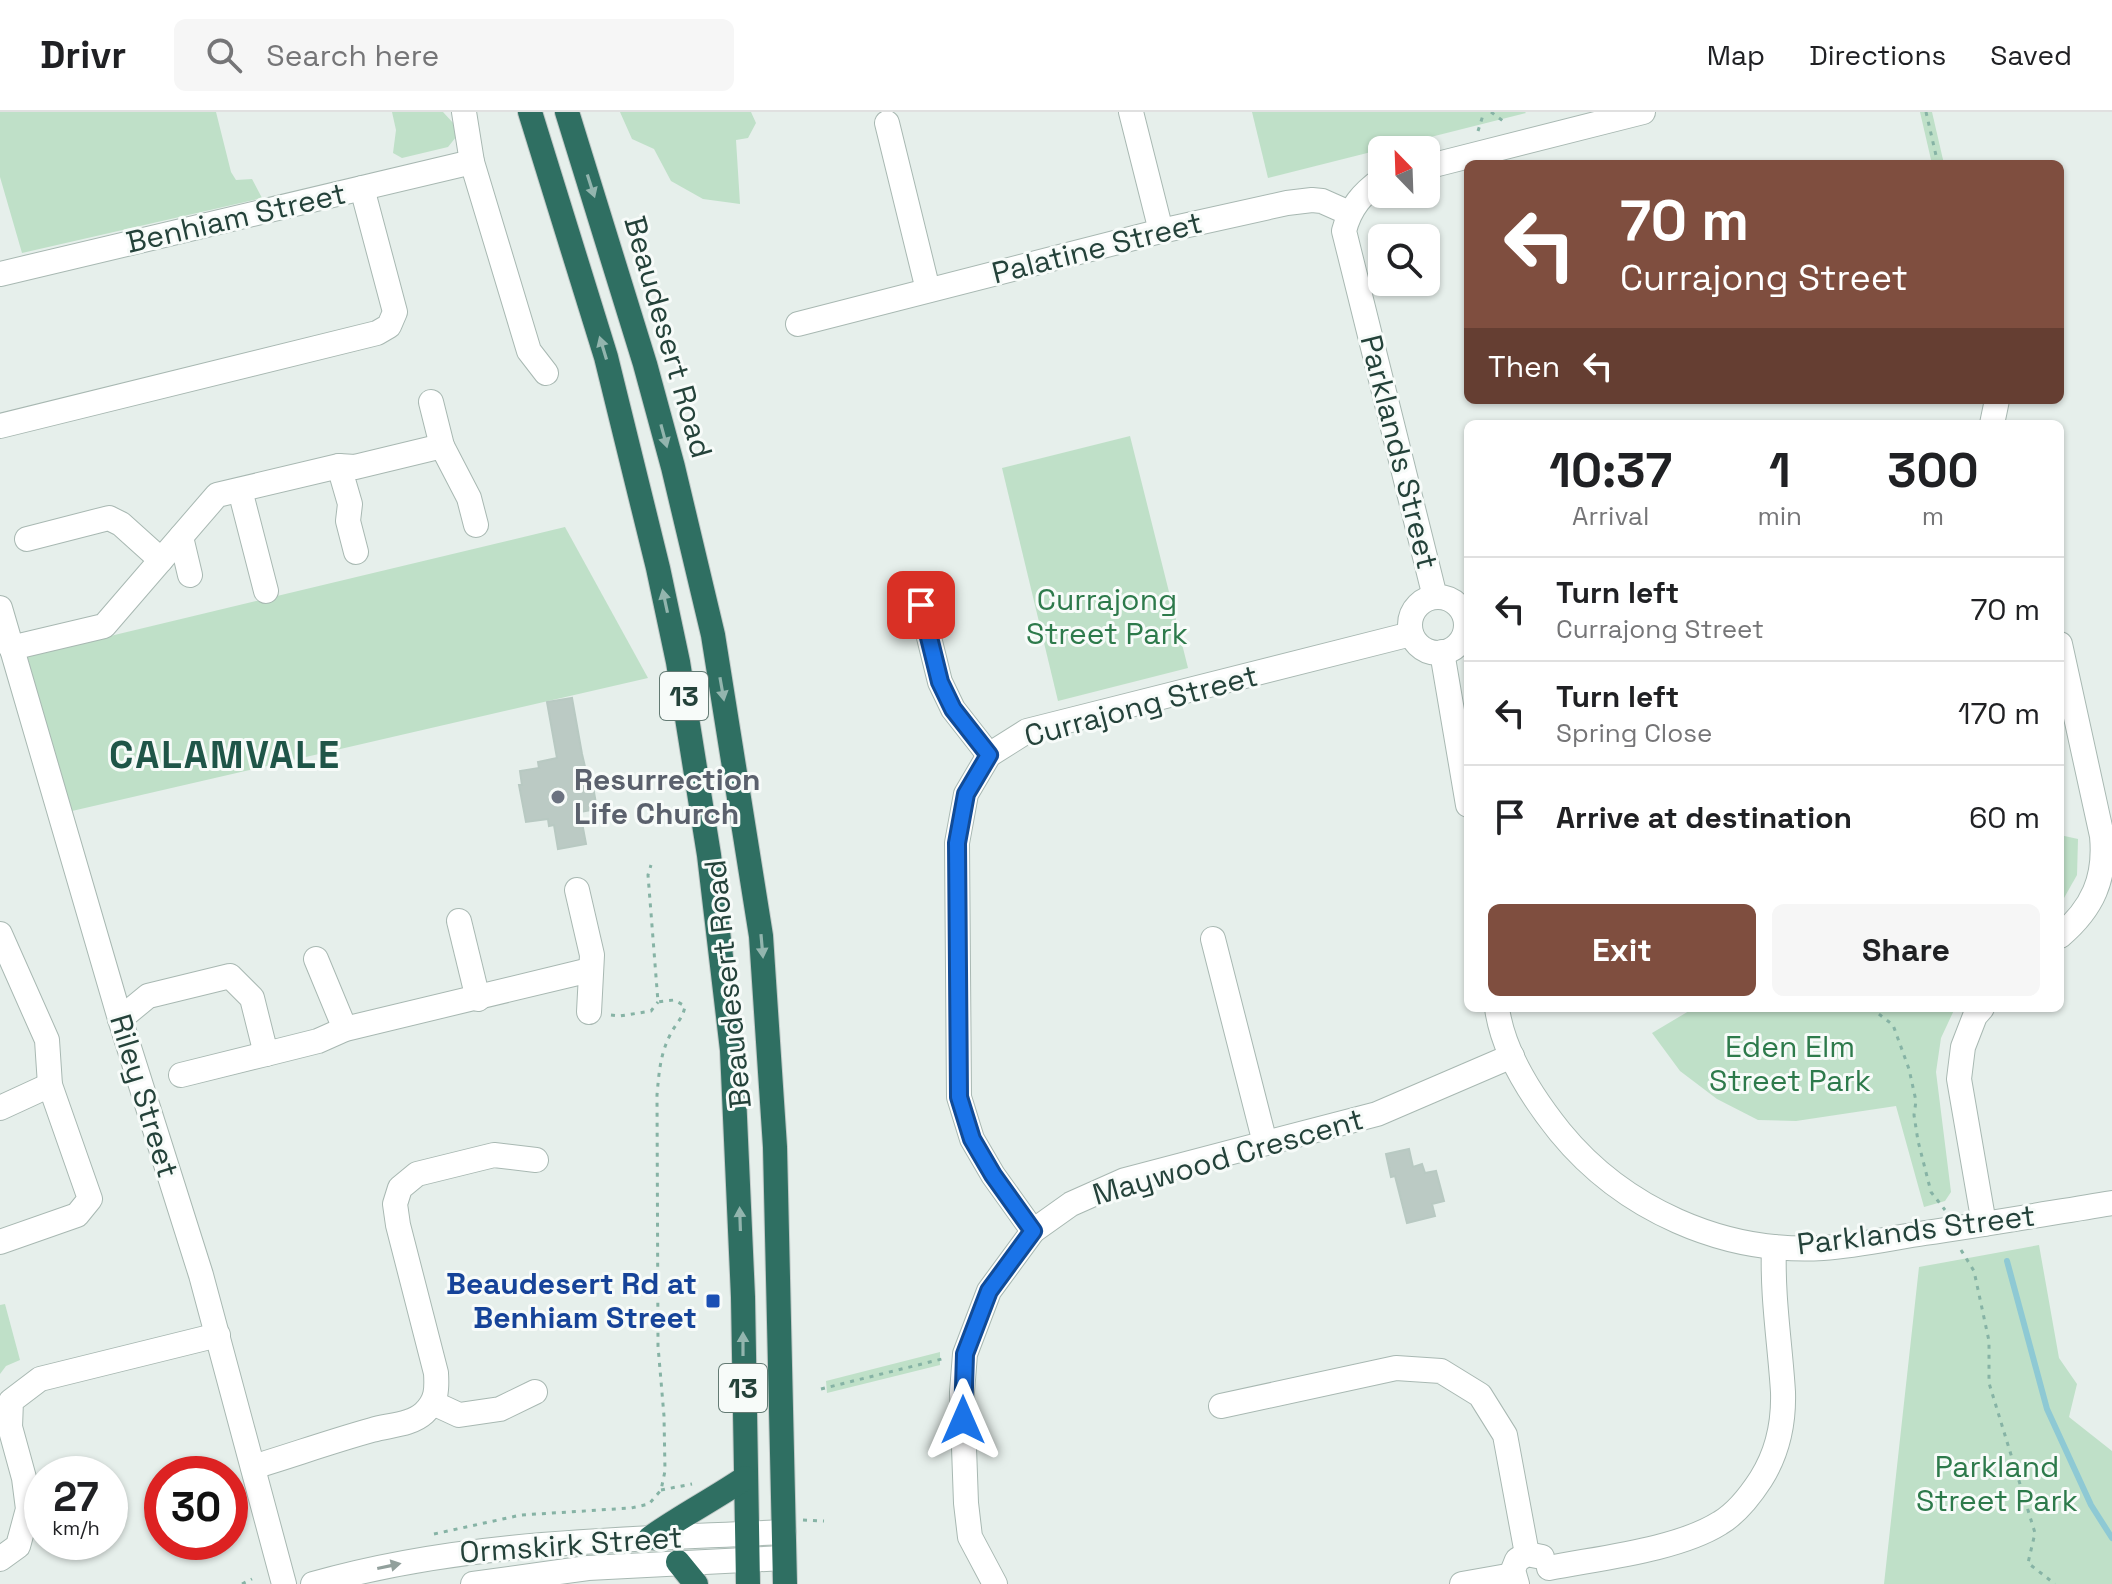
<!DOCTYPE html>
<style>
:root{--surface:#fff;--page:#f6f6f6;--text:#202124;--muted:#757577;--line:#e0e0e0;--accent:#7f4e3f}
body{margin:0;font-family:"Space Grotesk",sans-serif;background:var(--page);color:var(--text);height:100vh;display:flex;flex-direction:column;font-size:30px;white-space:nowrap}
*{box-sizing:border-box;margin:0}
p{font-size:26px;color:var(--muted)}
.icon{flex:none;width:44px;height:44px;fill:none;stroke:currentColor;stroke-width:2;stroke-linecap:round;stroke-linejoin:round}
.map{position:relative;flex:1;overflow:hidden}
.drawer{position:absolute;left:1464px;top:308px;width:600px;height:592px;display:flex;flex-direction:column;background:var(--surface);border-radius:12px;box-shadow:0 2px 6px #0004}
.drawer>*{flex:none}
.banner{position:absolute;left:1464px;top:48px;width:600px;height:244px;border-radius:12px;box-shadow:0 2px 6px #0004;background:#7f4e3f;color:#fff;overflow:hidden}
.needle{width:52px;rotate:337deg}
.buttons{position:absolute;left:1368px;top:24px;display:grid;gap:16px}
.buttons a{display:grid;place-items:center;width:72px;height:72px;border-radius:12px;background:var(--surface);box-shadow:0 2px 6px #0004;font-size:40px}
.speed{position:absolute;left:24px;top:1344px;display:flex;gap:16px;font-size:40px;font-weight:700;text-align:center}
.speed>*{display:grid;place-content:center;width:104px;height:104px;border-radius:50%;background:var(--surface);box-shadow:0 2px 6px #0004;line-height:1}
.speed small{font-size:20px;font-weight:400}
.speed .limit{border:12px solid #d22;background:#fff;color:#111}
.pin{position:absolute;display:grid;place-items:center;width:68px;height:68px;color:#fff;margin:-34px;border-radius:16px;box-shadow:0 4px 12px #0006}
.me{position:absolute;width:88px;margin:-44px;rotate:0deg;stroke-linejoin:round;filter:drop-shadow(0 0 6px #0008)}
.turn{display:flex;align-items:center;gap:28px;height:168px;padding:0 24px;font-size:36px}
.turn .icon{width:104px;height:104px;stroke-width:2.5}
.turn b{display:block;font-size:56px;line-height:68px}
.then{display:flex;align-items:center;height:76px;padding:0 24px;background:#0003;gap:16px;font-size:30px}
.eta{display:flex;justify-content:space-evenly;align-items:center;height:136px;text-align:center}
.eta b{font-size:48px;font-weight:700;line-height:56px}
.button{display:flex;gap:16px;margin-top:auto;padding:16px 24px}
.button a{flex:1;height:92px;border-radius:12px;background:var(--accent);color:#fff;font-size:32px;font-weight:700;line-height:92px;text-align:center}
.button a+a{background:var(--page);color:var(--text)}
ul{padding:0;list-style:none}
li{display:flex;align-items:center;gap:24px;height:104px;padding:0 24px;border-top:2px solid var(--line)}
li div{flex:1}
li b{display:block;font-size:30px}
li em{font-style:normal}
header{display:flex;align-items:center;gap:48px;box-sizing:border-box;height:112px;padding:0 40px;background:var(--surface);border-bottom:2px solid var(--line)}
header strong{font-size:38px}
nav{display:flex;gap:44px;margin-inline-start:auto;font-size:28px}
.search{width:560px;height:72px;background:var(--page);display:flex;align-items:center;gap:20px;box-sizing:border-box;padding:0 28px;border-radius:12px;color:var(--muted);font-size:30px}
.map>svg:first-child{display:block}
</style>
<header>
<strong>Drivr</strong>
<div class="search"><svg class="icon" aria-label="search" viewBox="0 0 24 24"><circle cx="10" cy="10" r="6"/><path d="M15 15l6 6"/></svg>Search here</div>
<nav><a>Map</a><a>Directions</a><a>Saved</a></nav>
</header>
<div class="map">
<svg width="2112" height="1472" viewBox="0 0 2112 1472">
<rect width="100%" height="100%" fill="#e6efeb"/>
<g fill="#bfe0c8">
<polygon points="0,0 216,0 231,60 236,68 252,67 262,86 22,141 0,65"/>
<polygon points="392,0 443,0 454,12 456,25 448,35 402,46 393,41 396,18"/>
<polygon points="620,0 751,0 756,11 748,26 736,28 740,92 703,87 671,69 654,37 632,27"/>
<polygon points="1252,0 1525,0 1526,1 1268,66"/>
<polygon points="1920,0 1932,0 1944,52 1932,52"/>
<polygon points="1130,324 1188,556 1058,589 1002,356"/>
<polygon points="565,415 648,566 72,699 27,544"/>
<polygon points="2060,723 2078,727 2077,763 2060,793"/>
<polygon points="1694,896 1955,896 1941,926 1936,960 1951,1080 1945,1089 1924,1095 1896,994 1796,1009 1758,1008 1717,987 1680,959 1652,921"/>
<polygon points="2039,1133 2059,1246 2077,1272 2069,1305 2112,1339 2112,1472 1884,1472 1919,1155"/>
<polygon points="5,1192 20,1248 6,1254 0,1262 0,1193"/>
<polygon points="940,1240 940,1253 827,1281 826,1269"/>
</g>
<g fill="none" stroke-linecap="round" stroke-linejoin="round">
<polyline stroke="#8ec9d4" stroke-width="6" points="2007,1149 2047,1297 2091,1393 2112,1426"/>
</g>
<g fill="#bbcac4" stroke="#b8c9c2" stroke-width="2">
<polygon points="572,586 582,642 586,659 590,658 597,697 580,700 586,732 558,737 554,713 549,714 548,707 526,710 519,673 522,673 520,659 539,656 538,650 557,646 547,590"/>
<polygon points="1409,1037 1413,1055 1422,1052 1425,1061 1436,1059 1444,1089 1432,1092 1435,1104 1407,1111 1395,1064 1391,1065 1386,1042"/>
</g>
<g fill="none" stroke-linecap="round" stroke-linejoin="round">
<defs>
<g id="minor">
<polyline points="464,0 472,50 529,239 546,261"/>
<polyline points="1131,0 1161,119"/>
<polyline points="887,11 928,178"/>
<polyline points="1426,55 1643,0"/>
<path d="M1382,67C1363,81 1350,95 1344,119L1435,485"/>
<polyline points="0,162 472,50"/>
<polyline points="798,212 1161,119 1287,91 1312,88 1322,89 1349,101"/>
<polyline points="431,290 442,334"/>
<polyline points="1992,312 1997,288"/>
<polyline points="0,314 377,221 389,214 395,200 362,76"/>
<polyline points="339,354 350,392 348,409 356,440"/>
<polyline points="240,378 266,479"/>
<polyline points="181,425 190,463"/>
<polyline points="27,427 109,406 121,412 161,448"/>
<circle cx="1438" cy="513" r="28"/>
<polyline points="921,493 940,570 953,597 989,643"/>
<polyline points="0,496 120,907 201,1163 284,1472"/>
<path d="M2060,532L2102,724C2106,766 2093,796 2060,824"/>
<polyline points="11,536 104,514 217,383 339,354 355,355 442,334 469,386 476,413"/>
<polyline points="1442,540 1468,693"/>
<polyline points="577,778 592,843 589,900"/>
<polyline points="459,809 478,887"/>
<polyline points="0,822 47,928 50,973 90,1087 77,1103 0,1130"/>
<polyline points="1213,827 1265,1031"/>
<polyline points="316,847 345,917"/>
<path d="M1497,896C1503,941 1532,985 1560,1020C1623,1097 1723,1142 1823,1136C1857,1134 1892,1126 1925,1121C1988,1112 2050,1101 2112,1091"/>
<polyline points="1982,896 1975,904 1963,935 1959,967 1984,1112"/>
<polyline points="120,907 148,884 230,864 252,886 266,942 318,929 345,917 590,858"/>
<polyline points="181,963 266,942"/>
<polyline points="0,996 50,973"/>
<polyline points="1033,1119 993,1063 972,1027 959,985 957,731 966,682 989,643 1027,619 1411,522"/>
<polyline points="433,1291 459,1303 500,1297 535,1280"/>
<polyline points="1221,1294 1396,1256 1441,1259 1480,1283 1505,1323 1527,1442"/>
<path d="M253,1355C293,1343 332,1329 372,1318C389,1313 411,1313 424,1301C437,1289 437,1277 436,1261L398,1113L395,1092L400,1076L417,1062L494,1043L536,1048"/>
<polyline points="0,1447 18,1434 28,1397 24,1366 10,1315 11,1289 40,1267 218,1223"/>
<path d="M1549,1456C1599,1446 1677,1438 1720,1411C1737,1401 1750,1384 1761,1367C1778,1340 1784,1312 1783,1280C1780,1231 1772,1185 1774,1135"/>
<path d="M313,1472C467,1428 626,1428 784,1420"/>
<polyline points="473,1472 588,1456 784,1446"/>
<polyline points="995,1472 970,1425 966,1391 962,1280 965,1242 989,1179 1033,1119 1071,1092 1125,1068 1377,1002 1512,944"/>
<polyline points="1462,1472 1513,1463"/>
<polyline points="1517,1472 1513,1458 1517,1448 1527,1442 1542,1445"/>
</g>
<g id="highway">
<polyline points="530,0 606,245 658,456 678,550 709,743 732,938 743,1185 748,1472"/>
<polyline points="567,0 645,252 673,355 713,523 761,824 775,1035 785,1472"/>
<path d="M650,1426C681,1404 714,1387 745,1366"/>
<polyline points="678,1450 696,1472"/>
</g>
</defs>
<use href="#minor" stroke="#a8b8b2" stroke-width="26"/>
<use href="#highway" stroke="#c2cac8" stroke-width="26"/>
<g stroke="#86b3a5" stroke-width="3" stroke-dasharray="4 6" stroke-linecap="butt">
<polyline points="1491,0 1507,12"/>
<polyline points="1926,0 1938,52"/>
<polyline points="1478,19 1484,0"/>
<polyline points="1871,896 1893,913 1909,957 1916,989 1914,1003 1918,1029 1931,1080 1945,1098"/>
<polyline points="611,903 620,904 651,899 658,890"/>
<polyline points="1961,1138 1974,1159 1989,1229 1989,1271 2035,1421 2028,1451 2055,1472"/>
<polyline points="821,1277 942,1247"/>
<polyline points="661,1378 692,1372"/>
<polyline points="803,1408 824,1409"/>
<path d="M434,1422L521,1403L631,1396L649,1392L661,1378L665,1359L664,1304L658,1234L657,983C659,961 660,943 670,923C675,912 683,907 685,894L674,888L658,890L648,763L651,753"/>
<polyline points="242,1472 252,1467"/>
</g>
<use href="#minor" stroke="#fff" stroke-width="24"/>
<use href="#highway" stroke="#2f6f62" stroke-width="24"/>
</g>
<defs><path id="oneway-solid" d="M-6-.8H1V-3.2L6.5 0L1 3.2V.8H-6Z" transform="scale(2)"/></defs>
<g fill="#93b5ae">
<use href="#oneway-solid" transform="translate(591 74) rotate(72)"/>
<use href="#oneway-solid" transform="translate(603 236) rotate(-107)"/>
<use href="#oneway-solid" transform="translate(664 324) rotate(75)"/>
<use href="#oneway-solid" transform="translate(665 489) rotate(-102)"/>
<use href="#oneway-solid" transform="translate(722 577) rotate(80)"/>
<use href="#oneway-solid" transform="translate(762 834) rotate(85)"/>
<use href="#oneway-solid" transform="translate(740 1107) rotate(-92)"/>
<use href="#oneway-solid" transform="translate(743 1232) rotate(-90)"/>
</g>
<use fill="#92a09c" href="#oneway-solid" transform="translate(389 1454) rotate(-12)"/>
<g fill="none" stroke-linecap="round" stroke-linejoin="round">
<defs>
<polyline id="route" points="921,493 940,570 953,597 989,643 966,682 957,731 959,985 972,1027 993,1063 1033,1119 989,1179 965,1242 963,1308"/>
</defs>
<use href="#route" stroke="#114b97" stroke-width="20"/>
<use href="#route" stroke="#1a73e8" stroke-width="14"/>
</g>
<circle fill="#6b7280" stroke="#f7fbf9" stroke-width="3" cx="558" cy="685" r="8"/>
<rect fill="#1a4fb4" stroke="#f7fbf9" stroke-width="3" x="705" y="1181" width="16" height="16" rx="4"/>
<g text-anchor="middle" stroke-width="6" stroke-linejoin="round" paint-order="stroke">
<g fill="#f7fbf9" stroke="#637a73" stroke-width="2">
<rect x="660" y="560" width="48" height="48" rx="6"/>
<rect x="719" y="1252" width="48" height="48" rx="6"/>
</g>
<g font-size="28" font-weight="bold" fill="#24423a">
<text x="684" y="594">13</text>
<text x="743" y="1286">13</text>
</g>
<g font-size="30" fill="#24423a" stroke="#f7fbf9">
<text transform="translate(236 106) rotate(-13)" y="10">Benhiam Street</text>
<text transform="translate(1097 136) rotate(-14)" y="10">Palatine Street</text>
<text transform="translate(668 225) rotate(74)" y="10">Beaudesert Road</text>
<text transform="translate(1399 340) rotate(76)" y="10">Parklands Street</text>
<text transform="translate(1141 594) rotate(-15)" y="10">Currajong Street</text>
<text transform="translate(728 872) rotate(-96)" y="10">Beaudesert Road</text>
<text transform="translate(144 984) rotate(73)" y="10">Riley Street</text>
<text transform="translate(1228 1045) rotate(-16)" y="10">Maywood Crescent</text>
<text transform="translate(1916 1118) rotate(-7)" y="10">Parklands Street</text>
<text transform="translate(571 1433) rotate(-4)" y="10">Ormskirk Street</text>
</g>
<g font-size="30" fill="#2d7a4b" stroke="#f7fbf9">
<text x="1107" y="498">Currajong<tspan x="1107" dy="34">Street Park</tspan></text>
<text x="1790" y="945">Eden Elm<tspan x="1790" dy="34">Street Park</tspan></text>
<text x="1997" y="1365">Parkland<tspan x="1997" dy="34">Street Park</tspan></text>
</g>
<g font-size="30" font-weight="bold" fill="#5b616d" stroke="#f7fbf9" text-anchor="start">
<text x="574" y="678">Resurrection<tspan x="574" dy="34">Life Church</tspan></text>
</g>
<g font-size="30" font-weight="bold" fill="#164399" stroke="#f7fbf9" text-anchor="end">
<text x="697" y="1182">Beaudesert Rd at<tspan x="697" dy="34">Benhiam Street</tspan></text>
</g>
<g font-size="38" font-weight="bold" letter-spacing="2" fill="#1f5548" stroke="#f7fbf9">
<text x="225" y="656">CALAMVALE</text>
</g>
</g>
</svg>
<div class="buttons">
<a><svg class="needle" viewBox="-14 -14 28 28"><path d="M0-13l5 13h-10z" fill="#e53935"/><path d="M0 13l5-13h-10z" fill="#757577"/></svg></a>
<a><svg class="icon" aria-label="search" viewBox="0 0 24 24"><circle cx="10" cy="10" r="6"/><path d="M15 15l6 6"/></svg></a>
</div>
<div class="speed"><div>27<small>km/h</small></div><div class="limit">30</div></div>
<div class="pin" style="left:921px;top:493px;background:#d93025"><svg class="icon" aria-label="arrive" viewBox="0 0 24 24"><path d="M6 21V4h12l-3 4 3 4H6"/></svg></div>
<svg class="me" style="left:963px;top:1308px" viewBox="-20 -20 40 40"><path d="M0-17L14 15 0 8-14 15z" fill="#1a73e8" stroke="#fff" stroke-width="4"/></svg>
<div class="banner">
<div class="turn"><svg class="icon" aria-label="left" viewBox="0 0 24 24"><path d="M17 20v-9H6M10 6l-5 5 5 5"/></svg><div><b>70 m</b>Currajong Street</div></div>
<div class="then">Then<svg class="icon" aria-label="left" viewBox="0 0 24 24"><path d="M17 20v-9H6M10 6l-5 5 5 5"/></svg></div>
</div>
<section class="drawer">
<div class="eta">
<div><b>10:37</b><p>Arrival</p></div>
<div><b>1</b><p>min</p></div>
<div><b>300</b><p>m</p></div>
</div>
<ul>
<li><svg class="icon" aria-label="left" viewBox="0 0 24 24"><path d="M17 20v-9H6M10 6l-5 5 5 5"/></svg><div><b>Turn left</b><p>Currajong Street</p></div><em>70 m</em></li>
<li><svg class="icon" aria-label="left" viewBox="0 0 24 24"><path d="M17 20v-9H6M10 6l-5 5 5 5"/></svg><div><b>Turn left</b><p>Spring Close</p></div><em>170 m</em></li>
<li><svg class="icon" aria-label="arrive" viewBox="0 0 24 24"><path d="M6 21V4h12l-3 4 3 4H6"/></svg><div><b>Arrive at destination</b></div><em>60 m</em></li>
</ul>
<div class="button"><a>Exit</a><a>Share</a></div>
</section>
</div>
